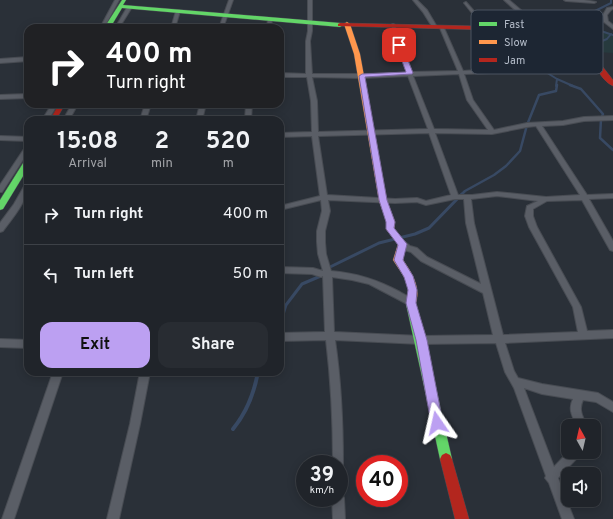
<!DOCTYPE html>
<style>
:root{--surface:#20242a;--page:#282c32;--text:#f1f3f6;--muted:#a2a4a8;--line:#3d4147;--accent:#bca0f2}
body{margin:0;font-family:Overpass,sans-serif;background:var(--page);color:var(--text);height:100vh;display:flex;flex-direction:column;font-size:15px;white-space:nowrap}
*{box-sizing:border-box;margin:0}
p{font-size:13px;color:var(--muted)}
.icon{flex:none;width:22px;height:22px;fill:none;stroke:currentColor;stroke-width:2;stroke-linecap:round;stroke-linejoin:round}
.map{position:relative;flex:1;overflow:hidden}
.panel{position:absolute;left:24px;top:116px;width:260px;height:260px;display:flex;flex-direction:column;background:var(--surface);border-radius:12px;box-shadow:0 2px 10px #0003,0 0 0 1px var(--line)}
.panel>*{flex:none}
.guide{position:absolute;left:24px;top:24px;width:260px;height:84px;border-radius:12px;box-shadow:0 2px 10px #0003,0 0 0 1px var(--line);background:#202124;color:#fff;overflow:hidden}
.needle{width:26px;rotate:352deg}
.buttons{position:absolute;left:561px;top:419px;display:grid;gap:8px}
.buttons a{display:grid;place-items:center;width:40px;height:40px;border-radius:8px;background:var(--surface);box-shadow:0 2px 10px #0003,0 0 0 1px var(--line);font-size:20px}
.speed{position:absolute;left:296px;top:455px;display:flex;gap:8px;font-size:20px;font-weight:700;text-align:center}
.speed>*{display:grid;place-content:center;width:52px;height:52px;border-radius:50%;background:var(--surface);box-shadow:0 2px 10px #0003,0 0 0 1px var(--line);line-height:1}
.speed small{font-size:10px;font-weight:400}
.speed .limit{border:6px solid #d22;background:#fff;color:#111}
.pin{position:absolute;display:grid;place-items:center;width:34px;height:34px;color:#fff;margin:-17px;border-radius:8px;box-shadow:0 2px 6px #0006}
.me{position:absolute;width:44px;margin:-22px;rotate:349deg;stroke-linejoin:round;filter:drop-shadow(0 0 3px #0008)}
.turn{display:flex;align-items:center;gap:14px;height:84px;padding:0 16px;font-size:18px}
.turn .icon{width:52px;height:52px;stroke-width:2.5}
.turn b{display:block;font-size:28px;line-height:34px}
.eta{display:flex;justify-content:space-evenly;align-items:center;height:68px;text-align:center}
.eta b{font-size:24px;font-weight:700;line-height:28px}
.button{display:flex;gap:8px;margin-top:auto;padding:8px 16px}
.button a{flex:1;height:46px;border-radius:12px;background:var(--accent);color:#111;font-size:16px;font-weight:700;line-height:46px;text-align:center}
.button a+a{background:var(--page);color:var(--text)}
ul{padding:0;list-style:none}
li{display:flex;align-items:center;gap:12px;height:60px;padding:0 16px;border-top:1px solid var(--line)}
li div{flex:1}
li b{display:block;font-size:15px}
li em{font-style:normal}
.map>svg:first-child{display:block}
</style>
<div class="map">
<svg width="613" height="519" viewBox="0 0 613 519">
<rect width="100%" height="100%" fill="#2a3038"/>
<polygon fill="#273a3e" points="573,27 593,27 613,34 613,53 580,51 570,42 574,36"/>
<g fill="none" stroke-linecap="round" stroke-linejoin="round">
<g stroke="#384963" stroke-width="2">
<polyline points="611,0 611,3 593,12 594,16 591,19 592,28 613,35"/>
<polyline points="556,86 557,79"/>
<polyline points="573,86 557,79 541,69 544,65 607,39 611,34"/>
</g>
<g stroke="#384963" stroke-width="2.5">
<polyline points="570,85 581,89 603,114 601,119 600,138 613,150"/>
<polyline points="461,195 465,191 494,175 506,166 520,151 527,125 539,95 556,91 557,85"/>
</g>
<g stroke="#384963" stroke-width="3">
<polyline points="328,268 379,243 415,234 429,228 462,194"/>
<polyline points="280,324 286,305 302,284 323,275"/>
</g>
<path stroke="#384963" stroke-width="4" d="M233,429C247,412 254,394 258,372"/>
<defs>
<g id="street">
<polygon points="115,0 119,0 104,28 100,28"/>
<polygon points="229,0 233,0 223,28 219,28"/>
<path d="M308,0H312V31L310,41L312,74H362L407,73L391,25L393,24L395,25L412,72L458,71L440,28L442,27L444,28L463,71L492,69L504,67L488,43L476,18L464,3L466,2L480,18L492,43L509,67H541L598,64L601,66L598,68L541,71L506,70L492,73L464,74L473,100L494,130L527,123L563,121L584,117L613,116V120L584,121L563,125L542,126L587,195L613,194V198L589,199L613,241V251L610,250L582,200L547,201L533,209V216L537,227L581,307L587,331L613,330V338L505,343L514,371L518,378L542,384L598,393L613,402V412L596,402L583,400C578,410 583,417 587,426H577C572,416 568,409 573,399L542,394L524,388L554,467L568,452H580L579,456L558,478L574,519H562L549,483L545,478L546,476L514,388L505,372L496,343L421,344L335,340C341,381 343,422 343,464L342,468L339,469V464H333C333,422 331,381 326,340L280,341V333L325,332L323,276L321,277L312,274L280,273V267L313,268L323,271L318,254L317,242V231L322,211L321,200L280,210V206L320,196L312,136L280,137V133L312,132L311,101L307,77H280V73L306,74V41L308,31ZM459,74L467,100L488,130L434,129L413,76ZM408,76L428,129L318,132L317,101L312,77L362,78ZM536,126L580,195L546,197L497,192L472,195H458L435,133L492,134L527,127ZM429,133L451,195L426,201L417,198L395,199L327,195L318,136ZM497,196L538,201L527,206L525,216L529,227L573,307L578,332L503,335L474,223L471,199ZM455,199H464L466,223L481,284L427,257L417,248L410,246L405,242H399L398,244L404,250L411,252L421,261L483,293L493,335L421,336L334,332L332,277L352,280L369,284L411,306L414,305L415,303C412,298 405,295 400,292C378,280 356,273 331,271L326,254L325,242V231L330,211L328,200L395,203L417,202L426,205Z"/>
<polygon points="413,0 417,0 427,10 437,27 437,28 433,28 423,12"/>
<polygon points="504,0 509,0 536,23 549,56 548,57 543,56 532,25"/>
<polygon points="564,0 584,0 596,2 594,3 566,1"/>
<polygon points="128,6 132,7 119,28 115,28"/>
<polygon points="613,7 613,9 611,10 607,15 608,21 613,25 613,29 604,22 603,15 607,8"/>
<polygon points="178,10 180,11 175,28 171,28 176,11"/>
<polygon points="268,19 272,20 271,28 267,28"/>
<polygon points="28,57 28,61 0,63 0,59"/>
<polygon points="28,94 28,98 0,99 0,95"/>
<polygon points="52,104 58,104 48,120 42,120"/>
<polygon points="72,104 78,104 69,120 63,120"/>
<polygon points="145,104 151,104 146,120 140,120"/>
<polygon points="200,104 206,104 202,120 196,120"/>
<polygon points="246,104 252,104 251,120 245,120"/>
<polygon points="0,136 28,137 28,141 0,140"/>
<polygon points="28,145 28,152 2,192 0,192 0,185 26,146"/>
<path d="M26,183H28C28,201 13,217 3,231L0,232V223L14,204Z"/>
<polygon points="0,339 28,340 28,348 0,347"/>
<polygon points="53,372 63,372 14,519 2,519"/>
<polygon points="140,372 150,372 140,424 119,519 107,519 130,424"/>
<polygon points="339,493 342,494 344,498 345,519 333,519 332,498 339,498"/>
</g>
<g id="fast">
<polygon points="122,0 126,0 123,5 340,23 343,25 340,27 122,8 110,28 104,28"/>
<polygon points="25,160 28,160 28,168 3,209 0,210 0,200"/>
<polygon points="411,300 414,301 416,304 421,323 452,459 450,463 446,465 442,463 440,459 406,304 408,301"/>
</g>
<path id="slow" d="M347,22L350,24L360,54L387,201L395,222L394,229L406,244L403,260C412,273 423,290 414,307L411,308L408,307C405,301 409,294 408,288C406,277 399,270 393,260L398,244L386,229L387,222L379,201L354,54L344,24Z"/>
<g id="jam">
<path d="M340,23L567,28L579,33L595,45L599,62L613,80V86C600,80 591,60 590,47L575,35L566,32L338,26V24Z"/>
<polygon points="59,104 65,104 56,120 50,120"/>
<polygon points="446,453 450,455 452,459 469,519 455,519 440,459 442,455"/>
</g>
</defs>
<use href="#street" stroke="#484c53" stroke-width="2"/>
<use href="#fast" stroke="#484c53" stroke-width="1"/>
<use href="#slow" stroke="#484c53" stroke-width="1"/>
<use href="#jam" stroke="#484c53" stroke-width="1"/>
<use href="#street" fill="#5a5e66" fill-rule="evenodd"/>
<use href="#fast" fill="#63d668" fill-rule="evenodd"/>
<use href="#slow" fill="#ff974d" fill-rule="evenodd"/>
<use href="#jam" fill="#b3261e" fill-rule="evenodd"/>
</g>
<polygon fill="#bca0f2" stroke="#7a689d" points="399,43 402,45 413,73 412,74 365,77 387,200 395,222 394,228 407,244 403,260 413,276 417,290 416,303 427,340 443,423 441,427 437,429 433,427 431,423 416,340 406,303 408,290 404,277 394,260 398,245 386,229 386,222 379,200 359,76 362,74 406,72 396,45"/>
<rect x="471" y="10" width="132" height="64" rx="6" fill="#1d2633" stroke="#4a5360" stroke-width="1"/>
<rect x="479" y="22" width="18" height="4" fill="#63d668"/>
<rect x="479" y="40" width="18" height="4" fill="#ff974d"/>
<rect x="479" y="58" width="18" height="4" fill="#b3261e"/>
<g font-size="11" fill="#b4bcc9">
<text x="504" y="28">Fast</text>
<text x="504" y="46">Slow</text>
<text x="504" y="64">Jam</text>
</g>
</svg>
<div class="buttons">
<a><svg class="needle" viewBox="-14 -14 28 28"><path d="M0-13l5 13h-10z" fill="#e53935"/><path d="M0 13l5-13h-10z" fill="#a2a4a8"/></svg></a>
<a><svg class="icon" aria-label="sound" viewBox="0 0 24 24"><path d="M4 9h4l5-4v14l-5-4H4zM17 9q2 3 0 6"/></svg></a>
</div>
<div class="speed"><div>39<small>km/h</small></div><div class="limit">40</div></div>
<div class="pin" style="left:399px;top:45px;background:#d93025"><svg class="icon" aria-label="arrive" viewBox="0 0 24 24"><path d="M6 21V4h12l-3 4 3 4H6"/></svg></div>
<svg class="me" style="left:437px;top:423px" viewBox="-20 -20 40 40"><path d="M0-17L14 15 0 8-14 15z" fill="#bca0f2" stroke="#fff" stroke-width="4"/></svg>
<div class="guide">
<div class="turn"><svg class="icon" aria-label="right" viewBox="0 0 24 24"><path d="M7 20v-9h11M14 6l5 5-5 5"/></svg><div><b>400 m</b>Turn right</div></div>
</div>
<section class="panel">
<div class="eta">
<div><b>15:08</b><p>Arrival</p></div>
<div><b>2</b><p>min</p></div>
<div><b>520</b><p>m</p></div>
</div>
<ul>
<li><svg class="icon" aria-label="right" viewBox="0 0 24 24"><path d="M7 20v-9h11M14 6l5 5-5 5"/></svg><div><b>Turn right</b></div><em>400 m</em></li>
<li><svg class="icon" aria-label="left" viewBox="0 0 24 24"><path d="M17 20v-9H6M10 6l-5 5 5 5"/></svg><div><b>Turn left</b></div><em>50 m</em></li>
</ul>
<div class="button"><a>Exit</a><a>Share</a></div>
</section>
</div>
